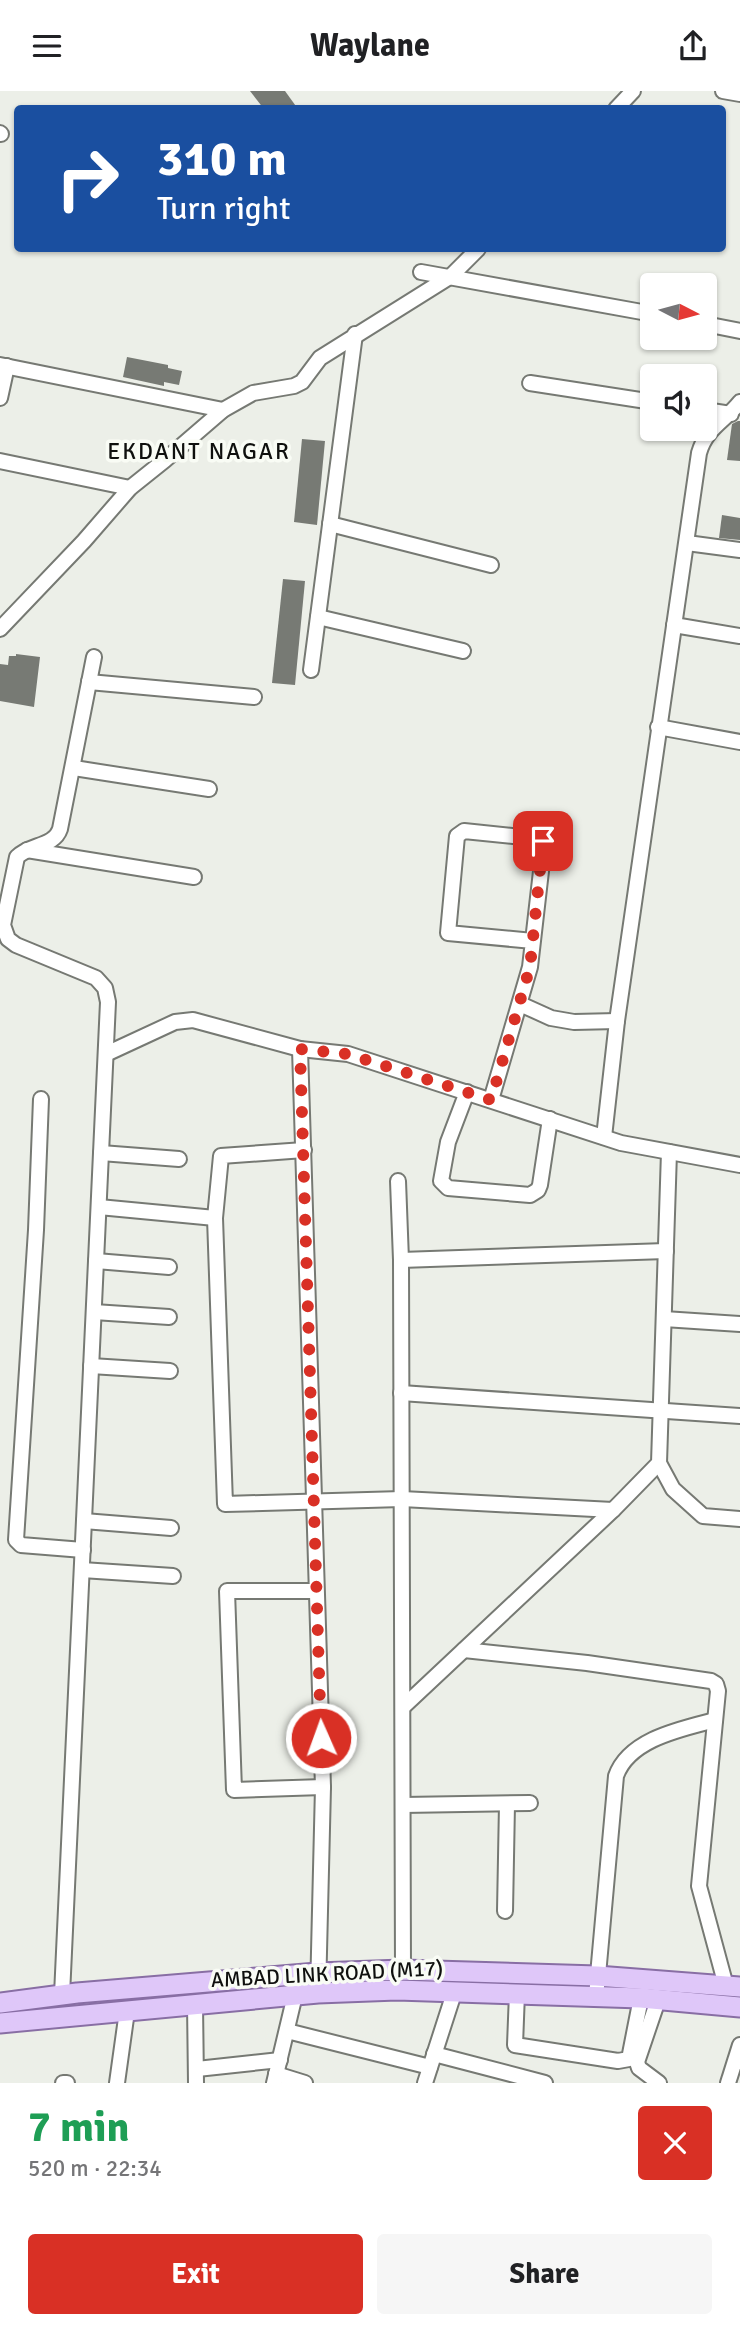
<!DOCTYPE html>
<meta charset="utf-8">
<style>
:root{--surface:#fff;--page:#f6f6f6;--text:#202124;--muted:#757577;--accent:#d93025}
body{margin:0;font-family:Signika,sans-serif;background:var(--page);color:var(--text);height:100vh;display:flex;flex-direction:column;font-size:26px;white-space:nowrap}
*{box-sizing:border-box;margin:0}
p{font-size:23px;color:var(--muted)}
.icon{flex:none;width:38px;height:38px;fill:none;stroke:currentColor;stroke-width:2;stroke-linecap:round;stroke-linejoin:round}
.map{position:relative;height:1992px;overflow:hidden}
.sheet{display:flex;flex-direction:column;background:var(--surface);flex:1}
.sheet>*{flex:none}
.hud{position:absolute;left:14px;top:14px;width:712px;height:147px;border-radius:7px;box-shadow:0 2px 5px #0004;background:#1a4fa0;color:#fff;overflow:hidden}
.needle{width:46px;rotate:96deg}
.fabs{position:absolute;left:640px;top:182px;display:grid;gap:14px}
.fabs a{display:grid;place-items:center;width:77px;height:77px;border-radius:7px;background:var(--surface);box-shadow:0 2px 5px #0004;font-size:35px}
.pin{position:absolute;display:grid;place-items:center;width:60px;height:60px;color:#fff;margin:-30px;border-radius:14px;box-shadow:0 4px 10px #0006}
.me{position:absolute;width:77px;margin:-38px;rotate:358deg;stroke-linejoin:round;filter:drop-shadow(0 0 5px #0008)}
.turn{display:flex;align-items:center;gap:24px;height:147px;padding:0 28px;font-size:32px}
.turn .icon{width:91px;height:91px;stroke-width:2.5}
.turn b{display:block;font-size:49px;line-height:60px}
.round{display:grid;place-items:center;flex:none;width:74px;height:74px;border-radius:7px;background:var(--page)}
.head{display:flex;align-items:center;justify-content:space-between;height:119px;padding:0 28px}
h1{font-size:42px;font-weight:700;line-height:52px;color:#1e9e55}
.cta{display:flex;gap:14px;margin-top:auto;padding:14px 28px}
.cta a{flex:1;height:80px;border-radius:7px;background:var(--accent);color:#fff;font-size:28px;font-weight:700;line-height:80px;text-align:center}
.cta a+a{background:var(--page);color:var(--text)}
header{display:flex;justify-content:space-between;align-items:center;height:91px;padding:0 28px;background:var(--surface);font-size:32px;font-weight:700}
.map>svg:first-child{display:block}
</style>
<header><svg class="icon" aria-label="menu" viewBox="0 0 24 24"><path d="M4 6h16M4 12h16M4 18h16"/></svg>Waylane<svg class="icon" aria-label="share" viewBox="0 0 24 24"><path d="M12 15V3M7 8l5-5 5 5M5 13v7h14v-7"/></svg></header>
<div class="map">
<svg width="740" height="1992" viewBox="0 0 740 1992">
<rect width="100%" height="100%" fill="#ecefe8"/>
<g fill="#777a74">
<polygon points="250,0 285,0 298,18 264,18"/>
<polygon points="127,266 168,274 168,277 182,280 179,294 164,291 164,295 123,286"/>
<polygon points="738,330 740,330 740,370 727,369 732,333"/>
<polygon points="302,348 325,350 317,434 294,431"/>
<polygon points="722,424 740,427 740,449 719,447"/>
<polygon points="283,488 305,490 295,594 272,592"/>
<polygon points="16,563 40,566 34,616 0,610 0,573 8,574 9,565 16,565"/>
</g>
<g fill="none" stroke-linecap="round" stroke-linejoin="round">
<defs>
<g id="minor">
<polyline points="723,0 740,3"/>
<polyline points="616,18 633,0"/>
<polyline points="0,42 1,43"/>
<polyline points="421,181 653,223"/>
<polyline points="705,233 740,240"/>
<polyline points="0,274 223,319"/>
<polyline points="530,292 653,311"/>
<polyline points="0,307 7,275"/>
<polyline points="705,319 731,323"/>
<polyline points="0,370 130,397"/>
<polyline points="330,433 491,474"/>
<polyline points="687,452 740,459"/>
<polyline points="318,526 463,560"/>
<polyline points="674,534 740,545"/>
<polyline points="0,538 84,450 130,397 165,369 223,319 253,302 294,295 302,291 320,267 451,185 478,158"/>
<polyline points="311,579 355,243"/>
<polyline points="89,591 254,606"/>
<polyline points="658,636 740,651"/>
<polyline points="74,677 209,698"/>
<polyline points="27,759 194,786"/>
<polyline points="520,913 551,927 574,931 617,930"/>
<polyline points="300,958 323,1696 318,1902"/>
<polyline points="106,963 175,931 193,929 300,958 348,963 621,1052 740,1074"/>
<polyline points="467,1001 448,1051 441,1090 448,1097 530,1104 538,1099 540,1094 550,1028"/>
<polyline points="41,1008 36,1139 16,1449 21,1454 83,1459"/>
<polyline points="491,1009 530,876 544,754 541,748 464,740 457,745 448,842 533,850"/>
<path d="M604,1046L617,930L699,362C706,337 725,330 740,311"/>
<polyline points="304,1059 221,1065 215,1127 225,1413 402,1408 613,1419 403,1616"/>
<polyline points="101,1062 179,1068"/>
<polyline points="398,1090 401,1169 403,1879"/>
<polyline points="99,1116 215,1127"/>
<polyline points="401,1169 666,1160"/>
<polyline points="96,1170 169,1176"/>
<polyline points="94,1221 169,1226"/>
<polyline points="664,1228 740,1233"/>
<polyline points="91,1275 170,1280"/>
<polyline points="401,1302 740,1325"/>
<polyline points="659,1372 673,1398 703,1425 740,1428"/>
<polyline points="613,1419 659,1372 669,1061"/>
<polyline points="84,1430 171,1437"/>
<polyline points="82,1479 173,1485"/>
<polyline points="316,1500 227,1500 234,1699 323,1696"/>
<polyline points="464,1559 587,1572 711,1590 716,1593 718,1600 699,1795 726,1895"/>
<polyline points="403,1714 530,1712"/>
<polyline points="505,1820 507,1713"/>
<polyline points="517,1902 515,1954 618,1970 629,1968 641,1907"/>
<path d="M62,1904L108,911L105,897L96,887L16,854L8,848L3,834L17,766C30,753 54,756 60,738L94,566"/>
<path d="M596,1906L616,1685C629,1648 681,1638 715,1629"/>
<polyline points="658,1909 637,1971 639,1977 659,1992"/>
<polyline points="195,1913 196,1992"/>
<polyline points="287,1940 430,1976"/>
<polyline points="434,1963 545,1992"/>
<polyline points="197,1978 280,1969"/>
<polyline points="276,1983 305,1992"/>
<polyline points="63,1992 67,1992"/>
<polyline points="117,1992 127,1920"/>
<polyline points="274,1992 295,1904 294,1884"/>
<polyline points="425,1992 455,1899"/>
<polyline points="728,1992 740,1954"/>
</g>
<g id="major">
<polyline points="0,1912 77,1902 317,1882 403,1879 597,1885 740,1896"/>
<polyline points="0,1932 318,1902 397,1899 641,1907 740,1916"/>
</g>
</defs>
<use href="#minor" stroke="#767973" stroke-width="18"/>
<use href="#major" stroke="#886ea4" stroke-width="23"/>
<use href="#minor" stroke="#fff" stroke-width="14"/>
<use href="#major" stroke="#dfc7f9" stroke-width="19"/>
</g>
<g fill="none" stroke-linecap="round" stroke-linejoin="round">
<polyline stroke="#d93025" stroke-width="12" stroke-dasharray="0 21.6" points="321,1647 300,958 348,963 491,1009 530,876 543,750"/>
</g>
<g text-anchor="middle" stroke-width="7" stroke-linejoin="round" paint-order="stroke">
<g font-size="21" fill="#0f100e" stroke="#f9fcf5">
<text transform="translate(327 1883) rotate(-3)" y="7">AMBAD LINK ROAD (M17)</text>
</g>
<g font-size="23" letter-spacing="2" fill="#0f100e" stroke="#f9fcf5">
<text x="199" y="368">EKDANT NAGAR</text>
</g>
</g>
</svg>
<div class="fabs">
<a><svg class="needle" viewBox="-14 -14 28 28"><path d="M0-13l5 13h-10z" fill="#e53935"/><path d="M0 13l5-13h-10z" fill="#757577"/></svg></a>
<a><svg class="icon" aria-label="sound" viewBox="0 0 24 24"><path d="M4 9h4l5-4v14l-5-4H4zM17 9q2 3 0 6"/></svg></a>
</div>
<div class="pin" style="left:543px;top:750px;background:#d93025"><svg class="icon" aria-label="arrive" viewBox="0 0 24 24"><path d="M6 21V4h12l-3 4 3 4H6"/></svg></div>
<svg class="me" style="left:321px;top:1647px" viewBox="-20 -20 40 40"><circle r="17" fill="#d93025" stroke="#fff" stroke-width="3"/><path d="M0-11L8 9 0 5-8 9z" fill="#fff"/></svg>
<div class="hud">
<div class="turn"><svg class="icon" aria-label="right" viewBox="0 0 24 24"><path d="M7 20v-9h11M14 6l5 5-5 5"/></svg><div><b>310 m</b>Turn right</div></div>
</div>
</div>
<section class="sheet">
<div class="head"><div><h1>7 min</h1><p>520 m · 22:34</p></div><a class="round" style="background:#d93025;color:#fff"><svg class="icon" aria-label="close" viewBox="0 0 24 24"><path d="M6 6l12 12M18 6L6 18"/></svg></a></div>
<div class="cta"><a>Exit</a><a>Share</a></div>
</section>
